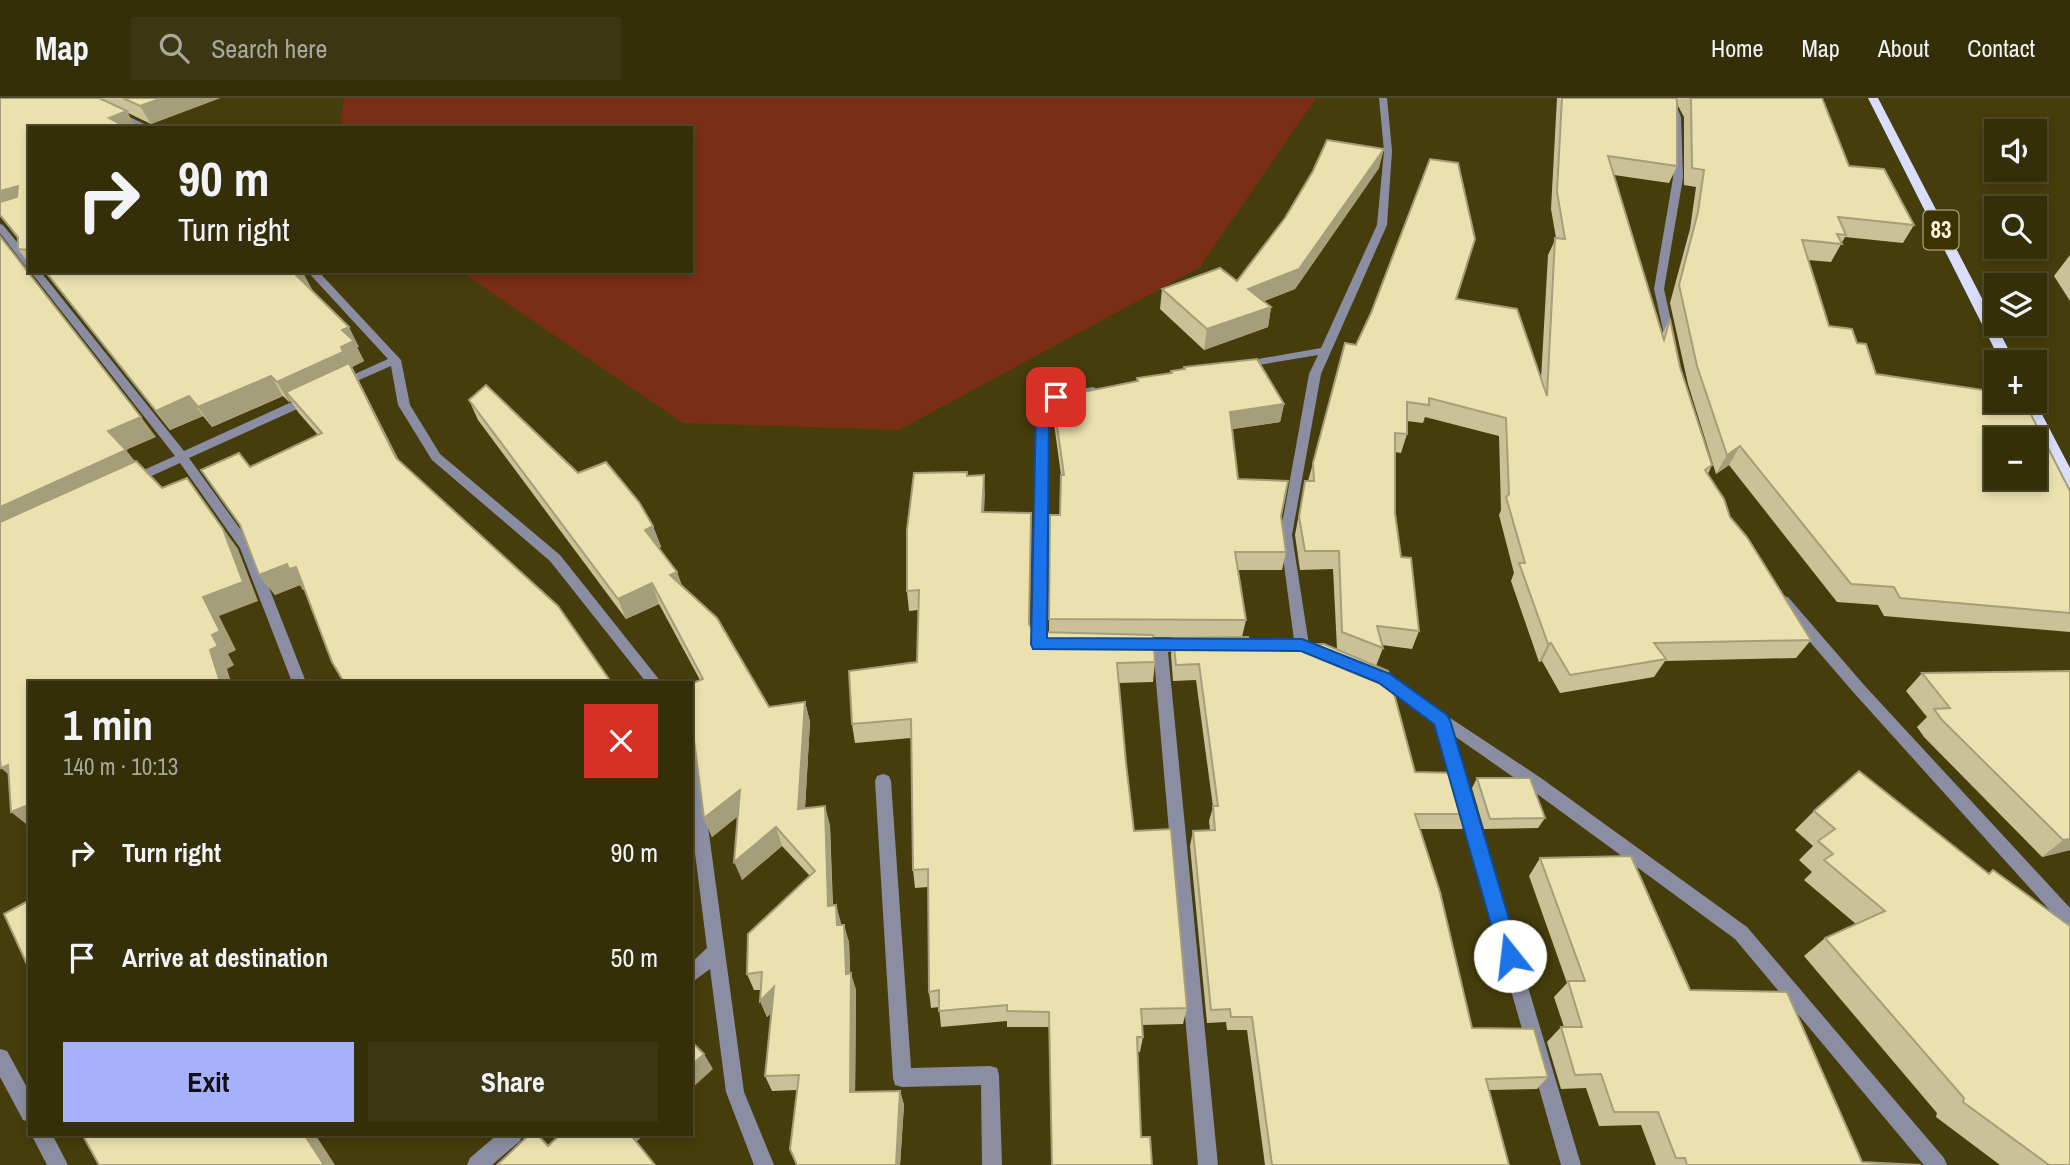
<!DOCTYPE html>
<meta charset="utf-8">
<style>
:root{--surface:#342e09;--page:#3c3612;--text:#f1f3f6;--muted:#a9a89c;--line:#4e4a2a;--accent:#a7b0fc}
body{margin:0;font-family:"Archivo Narrow",sans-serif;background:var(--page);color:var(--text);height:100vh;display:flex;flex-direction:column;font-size:26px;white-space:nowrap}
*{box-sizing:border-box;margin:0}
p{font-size:23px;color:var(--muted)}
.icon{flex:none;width:38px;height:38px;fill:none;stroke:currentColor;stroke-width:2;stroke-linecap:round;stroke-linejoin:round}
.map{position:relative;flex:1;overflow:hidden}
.panel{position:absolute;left:28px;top:583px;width:665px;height:455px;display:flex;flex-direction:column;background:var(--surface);border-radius:0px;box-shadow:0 4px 10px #0003,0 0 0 2px var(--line)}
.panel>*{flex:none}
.hud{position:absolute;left:28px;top:28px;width:665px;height:147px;border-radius:0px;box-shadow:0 4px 10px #0003,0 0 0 2px var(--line);background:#342e09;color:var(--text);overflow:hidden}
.tools{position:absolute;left:1984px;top:21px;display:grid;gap:14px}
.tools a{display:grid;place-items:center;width:63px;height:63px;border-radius:0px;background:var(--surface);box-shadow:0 4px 10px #0003,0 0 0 2px var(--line);font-size:35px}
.pin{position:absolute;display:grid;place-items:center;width:60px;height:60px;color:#fff;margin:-30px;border-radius:14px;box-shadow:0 4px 10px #0006}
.me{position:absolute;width:77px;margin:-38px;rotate:344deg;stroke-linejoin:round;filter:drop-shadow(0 0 5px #0008)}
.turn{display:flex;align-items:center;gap:24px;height:147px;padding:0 35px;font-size:32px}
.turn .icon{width:91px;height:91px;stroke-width:2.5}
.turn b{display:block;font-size:49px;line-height:60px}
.round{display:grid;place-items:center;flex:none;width:74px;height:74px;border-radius:0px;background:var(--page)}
.headline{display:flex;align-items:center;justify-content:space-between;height:119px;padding:0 35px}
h1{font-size:42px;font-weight:700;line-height:52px}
.button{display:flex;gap:14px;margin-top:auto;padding:14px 35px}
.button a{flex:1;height:80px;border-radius:0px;background:var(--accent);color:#111;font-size:28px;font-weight:700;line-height:80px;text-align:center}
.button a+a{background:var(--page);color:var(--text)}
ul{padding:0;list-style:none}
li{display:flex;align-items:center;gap:21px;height:105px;padding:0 35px}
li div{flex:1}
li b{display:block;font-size:26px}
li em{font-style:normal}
header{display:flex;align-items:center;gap:42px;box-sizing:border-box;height:98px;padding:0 35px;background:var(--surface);border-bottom:2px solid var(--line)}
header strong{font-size:33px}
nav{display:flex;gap:38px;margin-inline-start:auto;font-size:24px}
.search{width:490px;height:63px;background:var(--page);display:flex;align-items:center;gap:18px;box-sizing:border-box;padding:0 24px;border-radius:0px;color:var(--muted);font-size:26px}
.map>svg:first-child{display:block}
</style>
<header>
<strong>Map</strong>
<div class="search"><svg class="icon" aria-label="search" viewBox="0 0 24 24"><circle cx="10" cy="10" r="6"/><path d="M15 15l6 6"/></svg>Search here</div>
<nav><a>Home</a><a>Map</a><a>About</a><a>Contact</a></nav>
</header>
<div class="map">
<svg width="2070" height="1067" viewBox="0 0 2070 1067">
<rect width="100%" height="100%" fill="#463d0c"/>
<polygon fill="#792e15" points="344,0 1316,0 1199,170 899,332 683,325 460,173 691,173 691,30 340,30"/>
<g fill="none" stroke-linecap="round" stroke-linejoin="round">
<g fill="#8b8ea2" fill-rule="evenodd">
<polygon points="78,0 89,0 153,30 141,30"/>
<polygon points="1379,0 1387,0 1392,53 1387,127 1321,276 1292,437 1309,547 1307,551 1302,552 1231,553 1226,552 1224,548 1226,544 1231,543 1294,542 1280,437 1309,276 1318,257 1241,270 1235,267 1241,264 1321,250 1377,127 1384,53"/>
<polygon points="1665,0 1673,0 1681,19 1683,80 1664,191 1676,246 1671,249 1666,246 1654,191 1673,80 1673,19"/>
<polygon points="0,126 3,127 30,160 30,170 26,169 0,135"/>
<polygon points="30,173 40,173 184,353 307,297 315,297 315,303 189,360 253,449 306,584 292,584 240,450 180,365 136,385 128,385 126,382 128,379 175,358"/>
<polygon points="307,173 318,173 401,262 410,307 440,356 560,457 661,584 646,584 550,463 432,362 398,307 391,268 343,289 335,289 335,285 388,261"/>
<polygon points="1093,289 1097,291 1097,295 1060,302 1048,315 1046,542 1050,546 1048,550 1034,550 1032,546 1036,314 1052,296"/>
<polygon points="1783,498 1788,499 1864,587 2070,810 2070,830 2064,828 1854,595 1778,507 1776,503 1778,499"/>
<polygon points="1190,543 1195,544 1197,548 1195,552 1168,554 1218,1067 1198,1067 1153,549 1155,545"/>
<polygon points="1376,571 1541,680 1747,829 1944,1060 1947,1067 1924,1067 1735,841 1529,690 1453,637 1581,1067 1561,1067 1434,624 1371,581 1369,577 1371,573"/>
<polygon points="691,656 696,657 699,662 744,994 774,1067 754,1067 726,994 710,871 691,885 691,865 707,850 691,724"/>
<polygon points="883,676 889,678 891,683 911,970 990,968 997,970 999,977 1002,1067 982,1067 981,987 902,989 895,987 893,980 875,683 877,678"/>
<polygon points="0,951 7,953 30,995 30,1024 23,1022 0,979"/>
<polygon points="31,1036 52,1036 68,1067 47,1067"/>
<polygon points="498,1036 523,1036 520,1043 492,1067 467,1067 470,1060"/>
</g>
<g fill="#d9deff" fill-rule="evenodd">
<polygon points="1868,0 1878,0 2015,264 2001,264"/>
<polygon points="2021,303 2035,303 2070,370 2070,390 2062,385"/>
</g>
</g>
<g fill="#cac296">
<polygon points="0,0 220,0 151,26 128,15 30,30 30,167 18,151 18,141 0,118"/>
<polygon points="1557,0 1822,0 1849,68 1914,127 1903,145 1845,139 1831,164 1808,162 1829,228 1857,245 1876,276 2070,393 2070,534 1884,518 1878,507 1837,504 1729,367 1716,376 1688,286 1670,205 1690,131 1696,89 1684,87 1684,19 1677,6 1677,68 1669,85 1614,77 1662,236 1670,221 1680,269 1712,367 1708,376 1730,419 1811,542 1796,560 1665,563 1654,579 1560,595 1542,563 1539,564 1511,483 1514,475 1499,417 1501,412 1499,338 1425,319 1423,325 1407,323 1407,336 1401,355 1395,354 1395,415 1401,459 1419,533 1412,551 1382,547 1383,550 1376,568 1415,674 1470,716 1462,731 1420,731 1472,930 1548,979 1537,991 1489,992 1509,1067 1265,1067 1247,932 1227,932 1226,924 1207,925 1190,748 1193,733 1210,732 1209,723 1213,709 1196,582 1173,583 1171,557 1173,540 1205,540 1153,539 1155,564 1153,584 1119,585 1126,665 1134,733 1187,910 1183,926 1142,927 1143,939 1140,954 1138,954 1141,1039 1152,1067 1052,1067 1049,929 1007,929 1007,923 941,929 939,909 931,910 929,894 928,789 915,790 913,772 911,640 855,645 852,626 917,564 918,512 909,513 907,493 967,378 984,377 984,414 1030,527 1032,531 1039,534 1049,534 1050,417 1060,417 1061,377 1053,318 1053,300 1137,283 1137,280 1171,275 1171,273 1184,271 1184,269 1284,306 1280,324 1232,331 1238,381 1281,418 1286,454 1282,472 1238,472 1246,522 1242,539 1250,548 1337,551 1333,471 1300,472 1295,437 1305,383 1308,383 1313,365 1356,247 1456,201 1541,281 1548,157 1556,140 1551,111"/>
<polygon points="1379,70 1295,191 1264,203 1271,209 1268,229 1204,252 1160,211 1162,191 1237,183"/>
<polygon points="2070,157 2070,203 2054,178"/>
<polygon points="44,173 302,173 312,193 359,249 357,249 364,263 352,269 360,285 305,491 303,492 300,487 275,497 259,477 250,369 318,337 298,314 291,303 289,304 283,298 212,329 203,318 170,332"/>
<polygon points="469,302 578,375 653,428 661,449 659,450 677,474 682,488 769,609 805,604 810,624 805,710 830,727 833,808 836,807 841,827 849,844 850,875 856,892 855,994 900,993 904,1007 900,1067 797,1067 797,992 772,993 765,978 771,915 767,919 760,903 761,892 754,892 747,876 810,778 782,748 742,782 738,718 712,739 704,720 696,654 691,654 691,586 700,582 659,506 626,521 478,322"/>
<polygon points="2070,573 2070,752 2042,759 1924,639 1917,629 1927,619 1906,593 1922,575"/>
<polygon points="1859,673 2070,1067 2000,1067 1936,1019 1937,1015 1804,858 1825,840 1856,826 1804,782 1812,774 1799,762 1813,748 1795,732 1814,713"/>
<polygon points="1477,680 1545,720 1538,730 1484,731 1472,690"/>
<polygon points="1540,760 1690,892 1862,1064 1921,1067 1656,1067 1641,1027 1599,1028 1586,990 1561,991 1547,944 1561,929 1564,929 1554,899 1567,885 1529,778"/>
</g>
<g fill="#a49e7a">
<polygon points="162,0 220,0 151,26 140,8"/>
<polygon points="127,13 136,30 115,30 109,20"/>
<polygon points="1384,51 1379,70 1295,191 1244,211 1248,191"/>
<polygon points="18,88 30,104 0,116 0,93"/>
<polygon points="302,173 313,193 306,195 295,176"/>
<polygon points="1271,209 1268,229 1204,252 1207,231"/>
<polygon points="349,229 359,249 357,249 364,263 352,269 408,380 286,294 291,303 289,304 277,284 341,249 342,232"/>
<polygon points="271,278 283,298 212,329 198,309"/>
<polygon points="189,298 203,318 170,332 156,313"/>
<polygon points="1284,306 1280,324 1227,332 1230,314"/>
<polygon points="141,319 156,339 126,352 142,372 0,437 0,409 108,333"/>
<polygon points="1740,348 1729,367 1716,376 1727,357"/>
<polygon points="984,377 985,397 983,434 982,414"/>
<polygon points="187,380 238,451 258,503 219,518 236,552 228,556 234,567 227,571 231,584 220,584 210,552 212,537 203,499"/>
<polygon points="653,428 661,449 653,453 645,432"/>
<polygon points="287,466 296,469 311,489 303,492 300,487 275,497 259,477"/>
<polygon points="677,474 684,494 670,477"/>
<polygon points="652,485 659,506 626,521 618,501"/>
<polygon points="1551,545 1542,563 1539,564 1548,546"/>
<polygon points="805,604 810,624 804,729 798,711"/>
<polygon points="8,667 23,689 1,670"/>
<polygon points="740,692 747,711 712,739 704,720"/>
<polygon points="26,708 30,729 11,714"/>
<polygon points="825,708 830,727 833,826 828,808"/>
<polygon points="776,729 782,748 742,782 734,764"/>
<polygon points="2070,741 2070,752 2042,759 2063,742"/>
<polygon points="836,807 841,825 842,845 837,827"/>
<polygon points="844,827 849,844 851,892 846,876"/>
<polygon points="851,875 856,892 855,1008 850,994"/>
<polygon points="774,889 781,906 767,919 760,903"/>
<polygon points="704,956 713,971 691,991 691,968"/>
<polygon points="900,993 904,1007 900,1067 896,1067"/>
<polygon points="304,1036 315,1036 335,1067 324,1067"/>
<polygon points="630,1036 645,1036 636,1044"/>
</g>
<g fill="#ebe1af" stroke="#a49e7a" stroke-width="2" fill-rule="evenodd">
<polygon points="0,0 99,0 127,13 109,20 127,30 30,30 30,154 28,152 18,151 18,139 0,117 0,104 17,99 18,88 0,93"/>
<polygon points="123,0 162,0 140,8"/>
<polygon points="1562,0 1676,0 1677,3 1677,68 1608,58 1664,242 1670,221 1680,269 1712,367 1705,372 1724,401 1730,419 1747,439 1811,542 1654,545 1666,561 1570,577 1551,545 1548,546 1519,465 1525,465 1506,399 1509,396 1506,320 1429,300 1429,307 1407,304 1407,336 1395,335 1395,415 1401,459 1411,460 1419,533 1377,528 1383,550 1342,534 1339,453 1305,453 1299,419 1305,383 1314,383 1313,365 1345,245 1356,247 1371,215 1430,61 1458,65 1475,141 1456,201 1517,211 1547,298 1555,140 1565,141 1557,94"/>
<path d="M1690,0H1822L1849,68L1884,71L1914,127L1838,119L1846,137L1837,136L1842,146L1802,142L1829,228L1852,231L1857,245L1866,246L1876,276L1997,294V303H2024L2070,393V515L1900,500L1894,489L1851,486L1740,348L1727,357L1697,268L1679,187L1698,114L1704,72L1692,70L1691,2ZM1997,341H2035V380H1997Z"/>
<polygon points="1327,42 1384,51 1299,171 1248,191 1271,209 1207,231 1162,191 1220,170 1237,183 1285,120 1313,73"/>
<polygon points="0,138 141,319 108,333 126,352 0,409"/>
<polygon points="45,173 302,173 295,176 349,229 342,232 354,243 341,249 343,254 277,284 271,278 198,309 189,298 156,313"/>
<polygon points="1257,261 1284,306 1230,314 1238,381 1288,383 1281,418 1286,454 1235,454 1246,522 1049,521 1050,417 1060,417 1061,377 1064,377 1053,300 1138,283 1137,280 1172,275 1171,273 1185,271 1184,269"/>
<polygon points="349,265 396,360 558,508 611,584 344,584 332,564 296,469 289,471 287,466 259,477 240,427 201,372 239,355 250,369 322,335 286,294"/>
<polygon points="486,287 578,375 606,364 639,404 653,428 645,432 677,474 670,477 717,520 769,609 805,604 798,711 825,708 828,808 836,807 837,827 844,827 846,876 851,875 850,994 900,993 896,1067 797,1067 790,1051 799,977 765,978 774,889 760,903 762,874 747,876 748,836 815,773 776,729 734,764 740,692 704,720 694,642 691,638 691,586 703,581 652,485 618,501 469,302"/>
<polygon points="136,363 162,390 187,380 223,431 243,484 203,499 220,533 212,537 218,548 210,552 220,584 30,584 30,794 26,708 11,714 8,667 1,670 0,662 0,424"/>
<polygon points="967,374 967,378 984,377 982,414 1031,415 1029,526 1032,531 1039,534 1153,537 1155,564 1117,565 1126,665 1134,733 1171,731 1187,910 1141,911 1143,939 1137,939 1141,1039 1150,1039 1152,1067 1052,1067 1049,914 1007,913 1007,907 939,913 939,892 929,894 928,771 913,772 911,621 852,626 849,573 917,564 919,492 907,493 907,432 914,375"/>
<polygon points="1248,539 1250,548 1324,546 1388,573 1415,674 1458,675 1470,716 1415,716 1440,794 1472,930 1534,931 1548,979 1486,981 1509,1067 1272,1067 1252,919 1231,919 1230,911 1211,912 1193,733 1215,732 1213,708 1218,708 1199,566 1176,567 1173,540"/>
<polygon points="2070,573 2070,741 2063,742 1942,622 1934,611 1950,610 1922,575"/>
<polygon points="1859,673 1989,776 1993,772 2070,828 2070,1067 2049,1067 1963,1004 1964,1000 1825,840 1885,813 1824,762 1833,756 1818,743 1835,731 1814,713"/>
<polygon points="1477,680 1530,680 1545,720 1490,721"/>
<polygon points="1631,758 1690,892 1787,894 1862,1064 1921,1067 1687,1067 1685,1060 1676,1060 1658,1014 1614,1014 1601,976 1575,977 1561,929 1582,929 1568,883 1585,883 1540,760"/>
<polygon points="30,802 30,873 4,816"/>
<polygon points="691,943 704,956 691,968"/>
<polygon points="82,1036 304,1036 324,1067 99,1067"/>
<polygon points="530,1036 537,1036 548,1048 561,1036 630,1036 655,1067 497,1067"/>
</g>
<polygon fill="#1a73e8" stroke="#114b97" stroke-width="2" points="1056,295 1062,299 1049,314 1047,540 1302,541 1390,576 1447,617 1450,622 1520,858 1517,864 1510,867 1503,864 1500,858 1434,626 1379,585 1301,553 1033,551 1031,546 1036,314 1051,296"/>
<g text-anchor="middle" stroke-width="7" stroke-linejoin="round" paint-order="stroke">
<rect fill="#3c3300" stroke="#c0bb9a" stroke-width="2" x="1923.5" y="112.5" width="35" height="39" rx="5"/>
<g font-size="23" font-weight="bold" fill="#f9f5dc">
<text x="1941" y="140">83</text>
</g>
</g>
</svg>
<div class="tools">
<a><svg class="icon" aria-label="sound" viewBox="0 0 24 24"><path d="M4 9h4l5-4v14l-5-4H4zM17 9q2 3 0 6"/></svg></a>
<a><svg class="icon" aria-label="search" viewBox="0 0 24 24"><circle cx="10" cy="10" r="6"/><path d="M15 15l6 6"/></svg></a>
<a><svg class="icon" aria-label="layers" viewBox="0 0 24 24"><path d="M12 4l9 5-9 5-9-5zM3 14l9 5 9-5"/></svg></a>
<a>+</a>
<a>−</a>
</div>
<div class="pin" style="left:1056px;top:299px;background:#d93025"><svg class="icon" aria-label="arrive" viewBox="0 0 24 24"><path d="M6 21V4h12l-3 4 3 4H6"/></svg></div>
<svg class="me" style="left:1510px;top:858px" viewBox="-20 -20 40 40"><circle r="19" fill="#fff"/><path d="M0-13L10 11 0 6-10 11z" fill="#1a73e8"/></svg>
<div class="hud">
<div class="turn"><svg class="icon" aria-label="right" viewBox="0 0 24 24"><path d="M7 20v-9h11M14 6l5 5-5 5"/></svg><div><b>90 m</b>Turn right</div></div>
</div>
<section class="panel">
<div class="headline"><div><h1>1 min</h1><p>140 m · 10:13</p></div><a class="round" style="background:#d93025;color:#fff"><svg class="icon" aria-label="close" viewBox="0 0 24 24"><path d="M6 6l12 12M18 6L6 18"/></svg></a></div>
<ul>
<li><svg class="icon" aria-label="right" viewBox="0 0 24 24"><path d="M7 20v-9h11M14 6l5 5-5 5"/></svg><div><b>Turn right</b></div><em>90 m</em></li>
<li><svg class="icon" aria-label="arrive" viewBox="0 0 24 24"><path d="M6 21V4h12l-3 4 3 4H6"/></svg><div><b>Arrive at destination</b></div><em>50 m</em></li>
</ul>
<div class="button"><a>Exit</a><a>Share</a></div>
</section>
</div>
